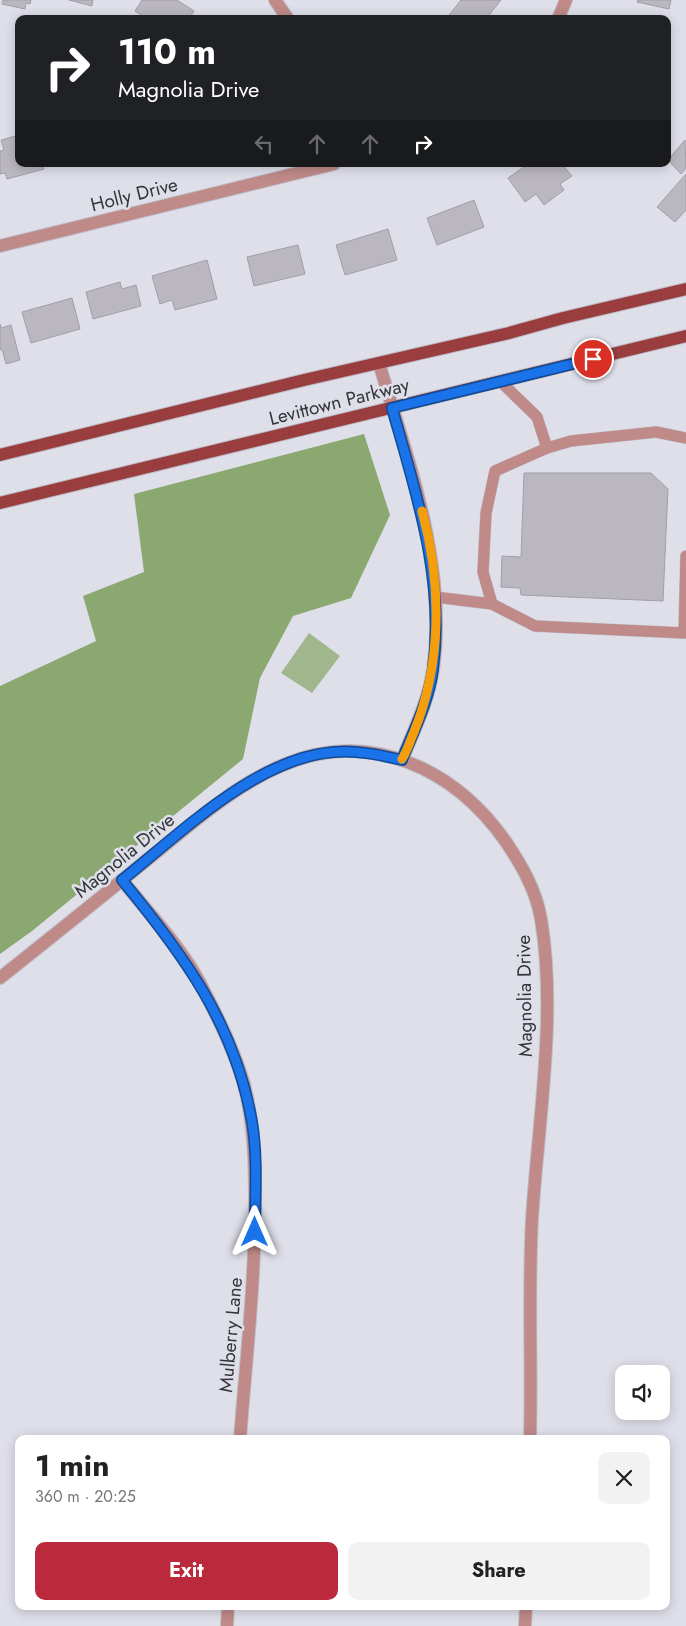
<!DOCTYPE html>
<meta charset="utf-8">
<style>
:root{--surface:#fff;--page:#f2f2f2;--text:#222;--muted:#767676;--accent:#ba293c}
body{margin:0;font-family:Jost,sans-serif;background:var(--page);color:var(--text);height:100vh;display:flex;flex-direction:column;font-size:19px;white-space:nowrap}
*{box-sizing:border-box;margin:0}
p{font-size:16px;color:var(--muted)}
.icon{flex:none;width:28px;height:28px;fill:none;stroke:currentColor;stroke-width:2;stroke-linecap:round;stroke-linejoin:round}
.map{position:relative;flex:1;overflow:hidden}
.sheet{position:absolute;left:15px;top:1435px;width:655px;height:175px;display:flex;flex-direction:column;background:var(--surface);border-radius:10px;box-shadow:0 2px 12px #0003}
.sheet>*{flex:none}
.banner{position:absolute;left:15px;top:15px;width:656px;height:152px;border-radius:10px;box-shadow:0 2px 12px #0003;background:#202124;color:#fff;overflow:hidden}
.buttons{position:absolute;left:615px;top:1365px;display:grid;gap:10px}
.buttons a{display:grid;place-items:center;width:55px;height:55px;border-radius:10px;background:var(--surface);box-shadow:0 2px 12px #0003;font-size:25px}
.pin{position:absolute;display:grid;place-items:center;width:42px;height:42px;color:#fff;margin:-21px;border:2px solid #fff;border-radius:50%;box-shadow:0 1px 5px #0007}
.me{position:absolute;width:55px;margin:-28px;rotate:0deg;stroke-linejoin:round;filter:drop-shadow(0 0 4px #0008)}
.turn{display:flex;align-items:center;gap:18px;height:105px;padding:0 20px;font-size:22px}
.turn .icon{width:65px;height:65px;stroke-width:2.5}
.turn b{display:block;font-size:35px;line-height:42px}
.lanes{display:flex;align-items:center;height:48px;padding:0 20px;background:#0003;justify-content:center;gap:25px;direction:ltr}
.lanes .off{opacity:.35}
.round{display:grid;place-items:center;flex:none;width:52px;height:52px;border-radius:10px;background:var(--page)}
.summary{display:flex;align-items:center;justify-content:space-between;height:85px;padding:0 20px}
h1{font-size:30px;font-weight:700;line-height:38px}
.action{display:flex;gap:10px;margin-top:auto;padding:10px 20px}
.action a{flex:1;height:58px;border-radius:10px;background:var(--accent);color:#fff;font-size:20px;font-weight:700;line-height:58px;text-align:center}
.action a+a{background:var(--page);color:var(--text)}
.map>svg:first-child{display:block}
</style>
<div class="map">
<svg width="686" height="1626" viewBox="0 0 686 1626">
<rect width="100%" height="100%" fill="#dfdfea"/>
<polygon fill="#a0b78d" points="309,633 340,656 312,693 281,673"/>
<polygon fill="#8aa86f" points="364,434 390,515 351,598 293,616 260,678 243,759 32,931 0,954 0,686 96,641 83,596 144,572 134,494"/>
<g fill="#bab7c1" stroke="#a19ea8">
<polygon points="3,0 31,0 30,4 26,3 25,9 2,4"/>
<polygon points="69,0 93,0 92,6"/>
<polygon points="142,0 177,0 194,11 189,19 147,19 135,11"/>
<polygon points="461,0 501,0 486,19 446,19"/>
<polygon points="638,0 671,0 669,9 637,2"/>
<polygon points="19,135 19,164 42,164 44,169 7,179 5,173 0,174 0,151 4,150 1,140"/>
<polygon points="685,140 686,168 681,174 668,160"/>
<polygon points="528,164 562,164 572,176 560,184 564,190 544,205 536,194 525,202 508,178"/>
<polygon points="686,174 686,210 675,222 657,207"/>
<polygon points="474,200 484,227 437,245 427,218"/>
<polygon points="388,229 397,260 345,275 336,245"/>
<polygon points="298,245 305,274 254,286 247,257"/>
<polygon points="207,260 217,299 175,310 172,300 160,304 152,276"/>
<polygon points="120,282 122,289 136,285 141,306 93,319 86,292"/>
<polygon points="72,298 80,329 31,343 22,312"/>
<polygon points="0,324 1,328 11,325 20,360 6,364 2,349 0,350"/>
<polygon points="524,473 651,473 668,489 663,601 521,595 520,588 501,587 502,556 521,557"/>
</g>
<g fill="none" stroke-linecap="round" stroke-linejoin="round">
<defs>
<g id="lane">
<polyline points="500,381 537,417 547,448"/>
<polyline points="686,556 684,633 686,632"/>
<polyline points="435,597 492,604 535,626 684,633"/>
<polyline points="492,604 483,572 486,513 495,471 547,448 571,441 656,432 686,438"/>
</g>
<g id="street">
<polyline points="275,0 288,19"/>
<polyline points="558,19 566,0"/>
<polyline points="0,246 334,164"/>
<path d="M379,363C408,461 448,566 433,670C428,702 414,730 402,760"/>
<path d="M122,880C148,912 181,947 200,983C217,1015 234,1049 244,1084C254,1123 255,1163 255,1204C255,1283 246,1360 240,1439"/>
<path d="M0,978C49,939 99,899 148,859C189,826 233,786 283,765C370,728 455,769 506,842C522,866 536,890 541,919C557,1014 538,1123 532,1219C528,1292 532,1366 530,1439"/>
<polyline points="227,1626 228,1606"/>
<polyline points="525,1626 526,1606"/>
</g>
<g id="primary">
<polyline points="0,455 304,380 509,333 563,318 686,289"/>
<polyline points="0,503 686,336"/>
</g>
</defs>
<use href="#lane" stroke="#bdbdc7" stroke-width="12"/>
<use href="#street" stroke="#bdbdc7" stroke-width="14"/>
<use href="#primary" stroke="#bdbdc7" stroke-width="14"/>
<use href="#lane" stroke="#bf8a88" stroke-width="11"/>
<use href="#street" stroke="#bf8a88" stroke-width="12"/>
<use href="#primary" stroke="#9a3d3f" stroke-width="12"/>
</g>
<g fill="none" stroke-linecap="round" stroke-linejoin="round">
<defs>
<path id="route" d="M255,1232C255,1196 258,1158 252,1122C235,1024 183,954 122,880C181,833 256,758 334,752C357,750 380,755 402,760C414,730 429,701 433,669C445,579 416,493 392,408L593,359"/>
</defs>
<use href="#route" stroke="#114b97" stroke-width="12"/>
<use href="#route" stroke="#1a73e8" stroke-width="9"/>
<path stroke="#f59e0b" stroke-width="9" d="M402,759C407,752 410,741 414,732C442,663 442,583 422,511"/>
</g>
<g text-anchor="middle" stroke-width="5" stroke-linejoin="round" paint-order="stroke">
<g font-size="19" fill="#35363a" stroke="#dfdfea">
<text transform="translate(134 194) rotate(-14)" y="7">Holly Drive</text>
<text transform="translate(339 401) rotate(-14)" y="7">Levittown Parkway</text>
<text transform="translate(124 855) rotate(-39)" y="7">Magnolia Drive</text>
<text transform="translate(524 996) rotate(-91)" y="7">Magnolia Drive</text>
<text transform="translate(230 1335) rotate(-85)" y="7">Mulberry Lane</text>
</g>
</g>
</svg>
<div class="buttons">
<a><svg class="icon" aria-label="sound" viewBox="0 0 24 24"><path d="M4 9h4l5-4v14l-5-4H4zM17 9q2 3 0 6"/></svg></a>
</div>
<div class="pin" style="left:593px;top:359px;background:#d93025"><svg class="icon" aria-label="arrive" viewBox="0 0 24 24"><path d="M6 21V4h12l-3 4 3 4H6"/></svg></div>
<svg class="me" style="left:255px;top:1232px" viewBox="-20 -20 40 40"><path d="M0-17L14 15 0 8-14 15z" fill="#1a73e8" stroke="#fff" stroke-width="4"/></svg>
<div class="banner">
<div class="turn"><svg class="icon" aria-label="right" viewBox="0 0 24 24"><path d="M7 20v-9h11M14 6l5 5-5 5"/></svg><div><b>110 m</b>Magnolia Drive</div></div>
<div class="lanes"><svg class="icon off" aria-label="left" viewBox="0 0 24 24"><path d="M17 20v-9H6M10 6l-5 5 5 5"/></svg><svg class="icon off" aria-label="ahead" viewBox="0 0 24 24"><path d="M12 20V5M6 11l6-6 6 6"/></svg><svg class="icon off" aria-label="ahead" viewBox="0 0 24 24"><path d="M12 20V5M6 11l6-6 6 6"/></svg><svg class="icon" aria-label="right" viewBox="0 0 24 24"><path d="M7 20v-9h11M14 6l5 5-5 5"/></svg></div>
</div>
<section class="sheet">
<div class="summary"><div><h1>1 min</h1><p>360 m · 20:25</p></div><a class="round"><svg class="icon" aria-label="close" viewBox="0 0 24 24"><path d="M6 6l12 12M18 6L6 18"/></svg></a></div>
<div class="action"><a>Exit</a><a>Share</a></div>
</section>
</div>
